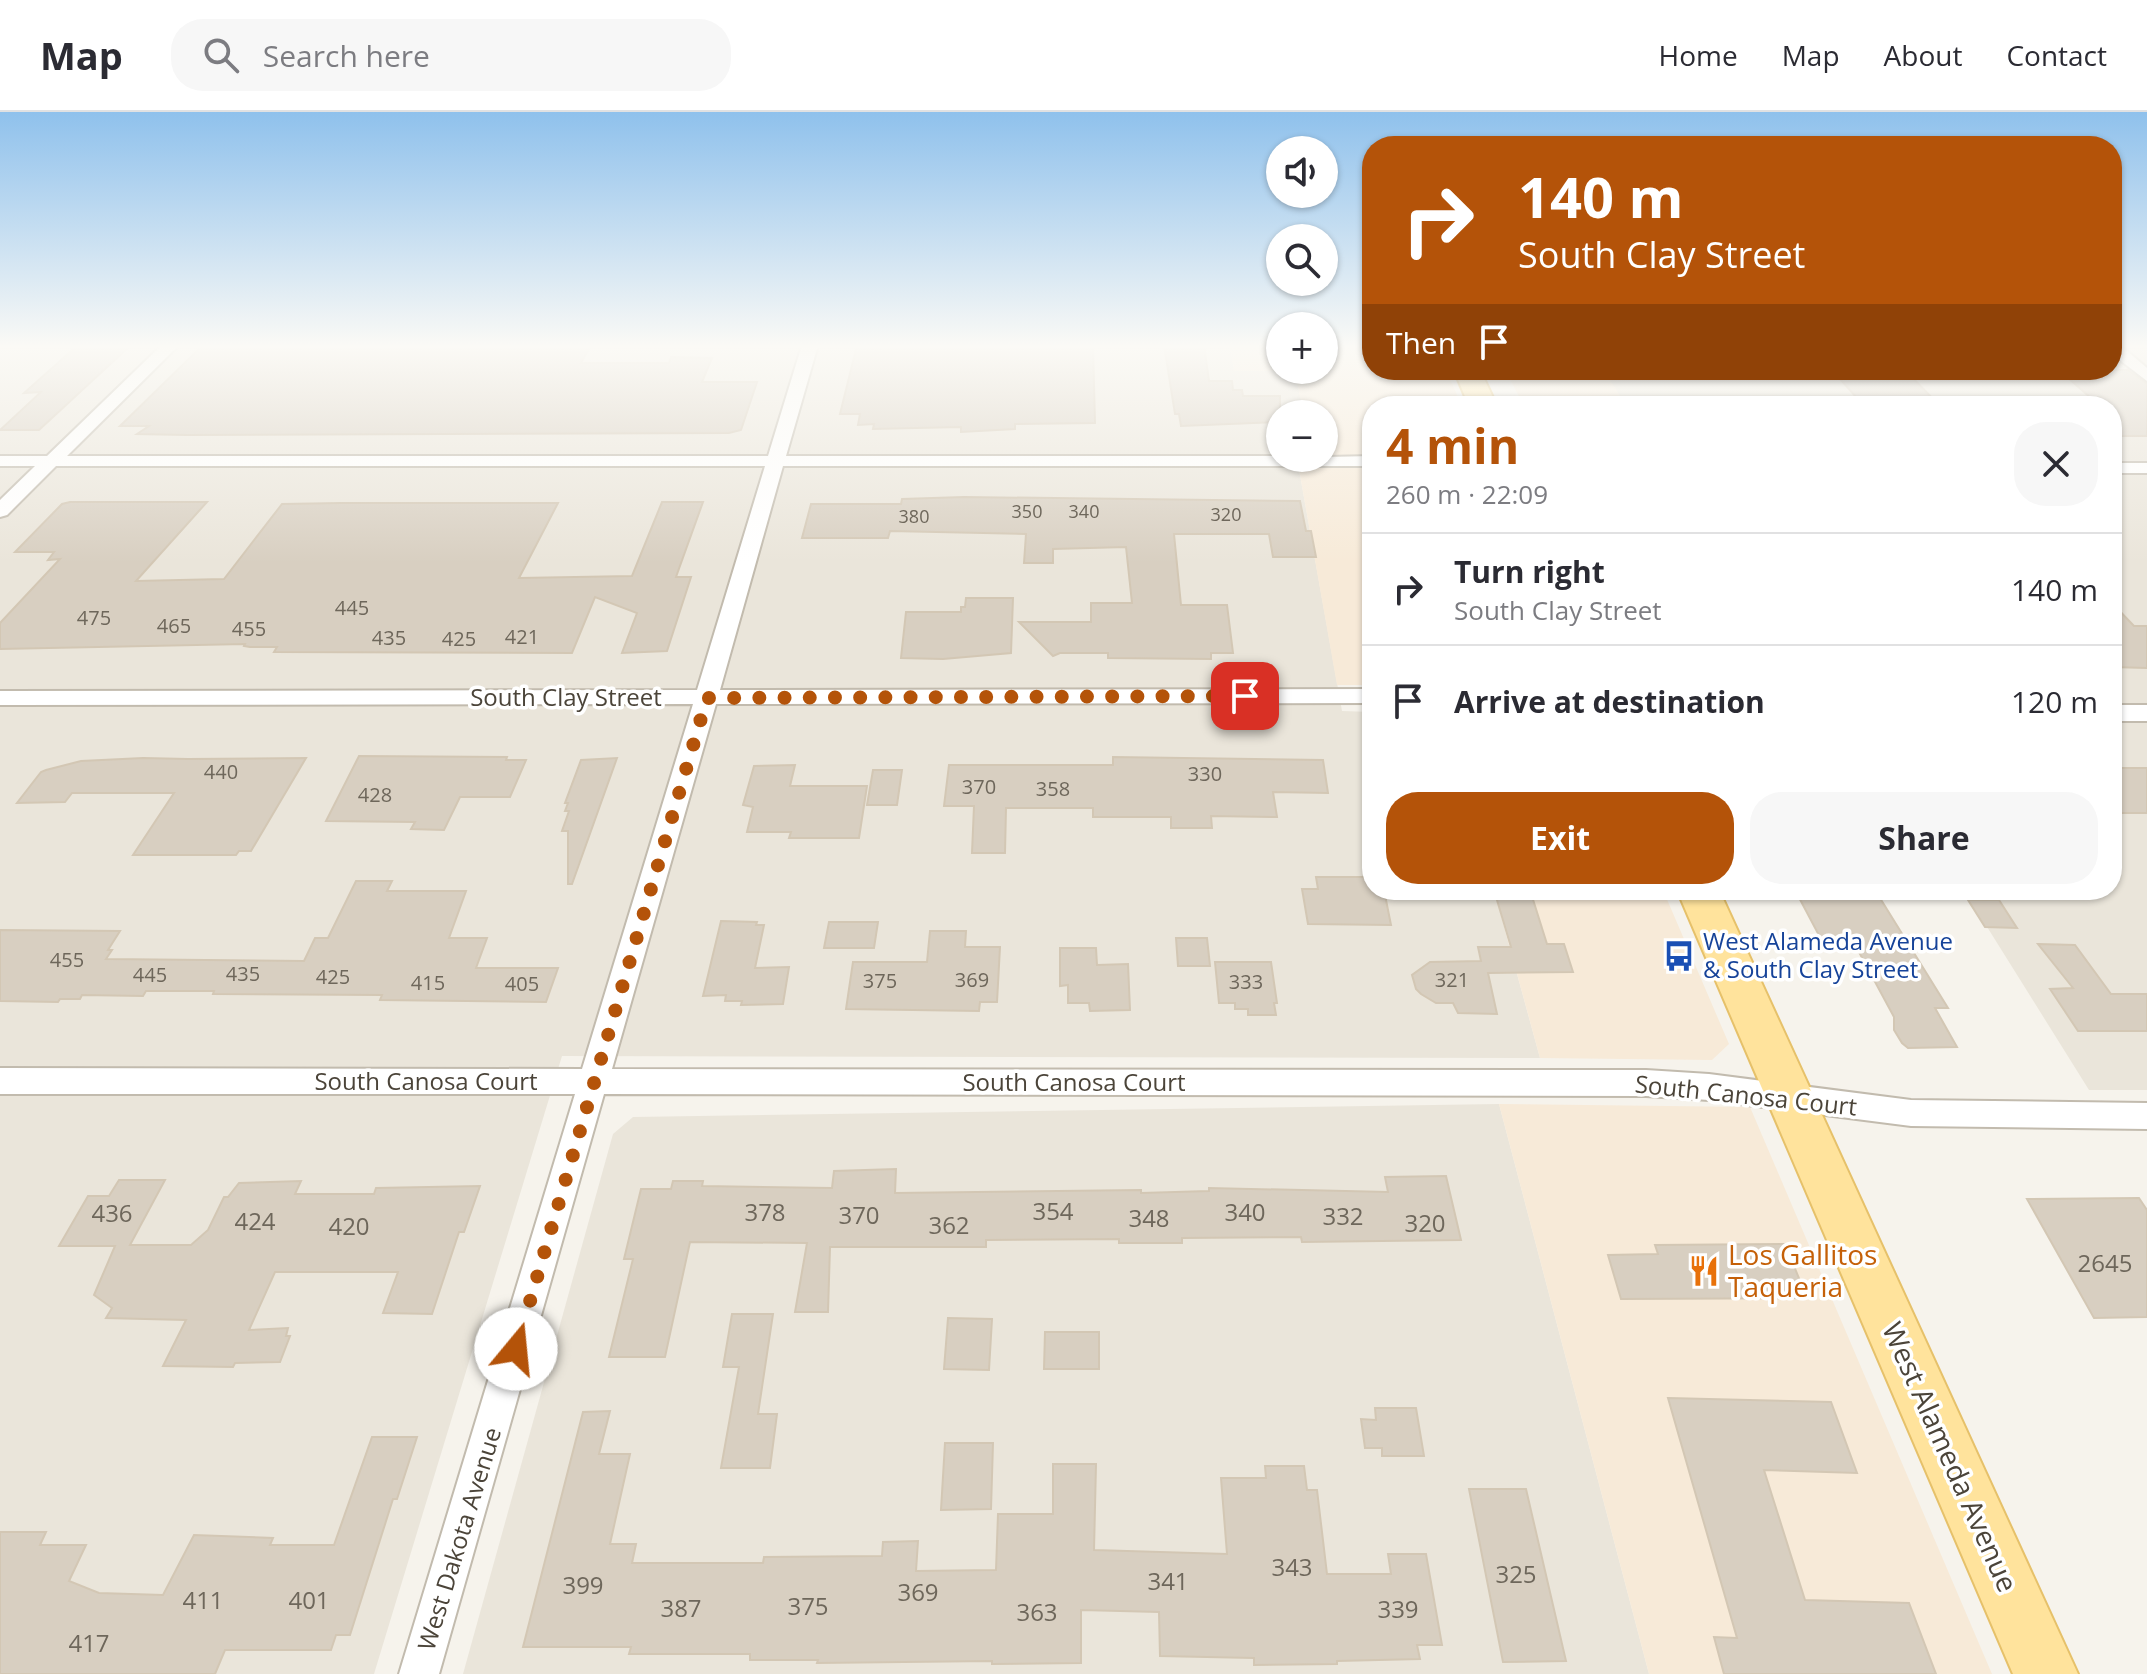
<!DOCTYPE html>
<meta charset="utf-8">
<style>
:root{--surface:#fff;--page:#f7f7f7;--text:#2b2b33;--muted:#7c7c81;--line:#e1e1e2;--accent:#b45309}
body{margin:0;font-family:"Open Sans",sans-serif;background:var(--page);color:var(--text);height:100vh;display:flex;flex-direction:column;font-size:30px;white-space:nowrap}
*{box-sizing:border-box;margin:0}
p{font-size:26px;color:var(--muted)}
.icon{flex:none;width:44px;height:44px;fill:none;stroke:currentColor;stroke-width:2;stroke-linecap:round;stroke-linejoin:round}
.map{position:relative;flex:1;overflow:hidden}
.side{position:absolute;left:1362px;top:284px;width:760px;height:504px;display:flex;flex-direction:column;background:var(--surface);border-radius:32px;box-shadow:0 2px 6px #0004}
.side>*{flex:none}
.guide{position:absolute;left:1362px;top:24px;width:760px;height:244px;border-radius:32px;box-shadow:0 2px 6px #0004;background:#b45309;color:#fff;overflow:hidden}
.controls{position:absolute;left:1266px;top:24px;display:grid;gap:16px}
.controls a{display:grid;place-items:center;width:72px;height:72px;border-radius:50%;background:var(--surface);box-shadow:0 2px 6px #0004;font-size:40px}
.pin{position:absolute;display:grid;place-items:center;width:68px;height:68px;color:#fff;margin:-34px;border-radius:16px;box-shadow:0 4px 12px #0006}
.me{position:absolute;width:88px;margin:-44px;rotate:17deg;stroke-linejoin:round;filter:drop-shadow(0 0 6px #0008)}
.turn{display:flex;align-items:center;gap:28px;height:168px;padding:0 24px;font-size:36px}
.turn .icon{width:104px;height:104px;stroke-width:2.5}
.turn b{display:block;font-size:56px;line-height:68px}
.then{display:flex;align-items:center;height:76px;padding:0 24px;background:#0003;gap:16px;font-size:30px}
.round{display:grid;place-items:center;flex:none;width:84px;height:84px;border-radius:32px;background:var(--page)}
.summary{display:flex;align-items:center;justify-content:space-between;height:136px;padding:0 24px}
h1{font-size:48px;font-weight:700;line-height:60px;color:var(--accent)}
.action{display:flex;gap:16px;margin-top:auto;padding:16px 24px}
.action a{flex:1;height:92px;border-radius:32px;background:var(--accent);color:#fff;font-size:32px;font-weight:700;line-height:92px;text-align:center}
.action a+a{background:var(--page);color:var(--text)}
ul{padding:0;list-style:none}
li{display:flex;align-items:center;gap:24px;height:112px;padding:0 24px;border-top:2px solid var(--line)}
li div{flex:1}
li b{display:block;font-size:30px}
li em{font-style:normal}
header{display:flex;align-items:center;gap:48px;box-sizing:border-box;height:112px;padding:0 40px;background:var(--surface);border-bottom:2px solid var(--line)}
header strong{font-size:38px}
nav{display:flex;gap:44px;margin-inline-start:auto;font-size:28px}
.search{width:560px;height:72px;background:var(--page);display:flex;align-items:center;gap:20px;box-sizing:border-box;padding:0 28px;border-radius:32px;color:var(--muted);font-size:30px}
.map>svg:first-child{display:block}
</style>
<header>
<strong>Map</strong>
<div class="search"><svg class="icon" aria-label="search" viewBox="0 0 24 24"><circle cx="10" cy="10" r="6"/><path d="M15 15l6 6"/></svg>Search here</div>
<nav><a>Home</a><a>Map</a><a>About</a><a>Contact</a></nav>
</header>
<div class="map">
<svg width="2147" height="1562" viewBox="0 0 2147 1562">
<rect width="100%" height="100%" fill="#f6f3ec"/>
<g fill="#eae5da">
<polygon points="0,233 1230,233 1234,259 1295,259 1304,302 1280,302 1280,346 1297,346 1342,599 1372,600 1372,778 1494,778 1540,946 562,944 374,1562 0,1562"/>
<polygon points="2112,233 2147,233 2147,978 2089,978 1964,778 2112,778 2112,294 1626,294 1608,266 1775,266 1769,258 2112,258"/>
<polygon points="1499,992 1649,1562 463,1562 613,1022 633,1005"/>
</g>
<g fill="#f7ead8">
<polygon points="1230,233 1280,233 1280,258 1324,258 1324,233 1372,233 1372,258 1446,258 1462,294 1372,294 1372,573 1337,573 1297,346 1324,346 1324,302 1304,302 1294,259 1234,259"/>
<polygon points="1505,258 1769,258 1776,266 1609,266 1626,294 1524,294"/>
<polygon points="1494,778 1663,778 1729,932 1712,948 1540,946"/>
<polygon points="1499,992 1750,995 1992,1562 1649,1562"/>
</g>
<g fill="#d8cfc1" stroke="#d3c7b4" stroke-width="2">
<polygon points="78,233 131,233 39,318 0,318 41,280 24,281"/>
<polygon points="203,233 591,233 581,251 669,251 671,245 712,246 702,270 757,270 741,318 729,321 187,323 137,322 149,314 120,314"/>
<polygon points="857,233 1093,233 1095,311 1015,312 1015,317 961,320 961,315 873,317 874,312 858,313 860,302 840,302"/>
<polygon points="1164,233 1204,233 1209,269 1232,269 1233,278 1242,278 1243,284 1280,284 1280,310 1181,314 1179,302 1175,302"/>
<polygon points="1832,258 1905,258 1940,294 1864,294"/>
<polygon points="2059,258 2128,258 2147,272 2147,324 2112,324 2112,294 2100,294"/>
<polygon points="964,385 1300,389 1306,419 1311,419 1316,445 1273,445 1269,422 1174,422 1181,493 1227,493 1233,541 1211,541 1211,547 1108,546 1108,541 1060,541 1053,544 1019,510 1091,510 1091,491 1132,491 1126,435 1053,437 1053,451 1024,451 1026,422 890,419 888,426 802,426 811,392 901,392 902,387"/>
<polygon points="70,390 207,390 136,469 224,467 282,392 341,391 558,391 519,466 632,464 662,390 703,390 676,465 691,465 667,539 622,541 637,501 595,485 572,541 274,540 277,535 250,535 244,534 245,532 0,537 0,511 60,447 48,448 54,440 15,440 62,392"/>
<polygon points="966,486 1013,486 1011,541 943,547 901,546 906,500 961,500 961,495 965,495"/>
<polygon points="2112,491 2134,514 2147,514 2147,556 2112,555"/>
<polygon points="359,644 507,645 506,648 526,648 510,685 460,685 444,718 411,717 415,710 326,709"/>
<polygon points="1113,645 1323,648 1328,681 1273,680 1277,705 1211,704 1212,716 1171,716 1171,705 1093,705 1093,696 1006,696 1005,741 972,741 974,694 944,694 949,653 1113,653"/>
<polygon points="143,646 188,647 306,646 251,739 239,739 236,743 133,743 174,681 72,681 65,690 17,691 41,660 46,658 81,649"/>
<polygon points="617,646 572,772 568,772 568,719 562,719 569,699 565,699 568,691 565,691 581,648"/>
<polygon points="795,653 790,674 867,674 859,726 789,726 791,720 747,720 753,695 743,693 754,654"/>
<rect x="2112" y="656" width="35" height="45"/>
<polygon points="873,658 902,658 897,693 867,693"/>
<polygon points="1316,765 1372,765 1372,778 1384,778 1391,813 1308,812 1302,777 1318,777"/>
<polygon points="356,769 392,769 387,779 466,779 449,826 487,826 476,856 558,856 546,890 380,888 382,883 213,882 214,879 146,879 143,884 82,883 80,887 60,887 58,890 0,889 0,818 120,819 108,838 112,838 106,847 304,849 315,826 328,826"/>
<polygon points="1494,778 1530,778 1547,832 1564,832 1573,860 1488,861 1497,902 1458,901 1453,891 1436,891 1421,882 1416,877 1412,863 1430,850 1481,849 1478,835 1511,835"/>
<polygon points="1795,778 1875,778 1948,896 1935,896 1957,935 1908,936 1902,931 1894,918 1894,905 1853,829 1822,829"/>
<polygon points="1968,788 1999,788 2017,816 1985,815"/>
<polygon points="721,809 757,810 756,813 764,813 755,856 789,855 783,892 741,893 742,889 725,889 726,883 703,884"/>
<polygon points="829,810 878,810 874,836 824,836"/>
<polygon points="930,819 966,819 965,835 1000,835 997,890 980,890 979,899 846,897 853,850 927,850"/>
<polygon points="1176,826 1207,826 1210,854 1178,854"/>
<polygon points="2038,832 2075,833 2111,882 2147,882 2147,919 2078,919 2050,877 2073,876"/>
<polygon points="1060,836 1096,836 1097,853 1128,852 1130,898 1090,899 1089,891 1068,891 1068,873 1060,874"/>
<polygon points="1215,850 1271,850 1277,891 1274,891 1276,903 1248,903 1248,897 1235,897 1235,891 1219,891"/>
<polygon points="896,1057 895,1081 1141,1078 1141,1081 1209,1079 1209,1076 1388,1080 1385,1065 1446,1064 1461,1128 1302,1130 1301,1125 1182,1126 1182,1131 1119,1131 1119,1127 986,1128 986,1135 830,1135 828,1200 795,1200 807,1131 690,1130 665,1245 609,1245 633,1147 624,1147 641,1077 671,1077 673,1069 703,1069 702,1074 832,1076 834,1059"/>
<polygon points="119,1068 165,1068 130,1133 191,1133 208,1118 224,1085 228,1085 239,1071 301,1069 295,1082 374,1082 376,1076 480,1074 464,1120 459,1120 432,1202 383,1201 398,1160 275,1160 249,1218 288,1216 286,1224 290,1224 280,1250 235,1251 233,1255 163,1254 186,1208 106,1206 112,1196 94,1183 115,1134 59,1134 88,1084 109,1084"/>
<polygon points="2139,1086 2147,1098 2147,1205 2094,1206 2027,1087"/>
<polygon points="1785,1132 1807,1186 1621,1187 1608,1143 1658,1142 1655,1133"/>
<polygon points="732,1202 773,1202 758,1302 777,1302 770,1356 721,1356 739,1255 723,1255"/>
<polygon points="948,1206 992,1207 989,1258 944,1257"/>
<polygon points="1045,1220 1099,1220 1099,1257 1044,1257"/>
<polygon points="1668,1286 1831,1290 1857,1361 1764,1358 1805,1488 1909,1491 1936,1562 1724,1562 1714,1525 1737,1526"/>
<polygon points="1375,1296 1416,1296 1424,1344 1382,1344 1382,1336 1365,1336 1361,1307 1376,1308"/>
<polygon points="610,1299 599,1342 630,1342 610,1432 636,1432 632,1451 763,1451 764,1445 882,1444 883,1430 918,1429 916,1459 996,1458 998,1402 1053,1402 1053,1352 1096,1352 1094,1438 1227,1442 1221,1366 1266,1366 1265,1354 1304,1354 1307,1378 1317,1378 1327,1462 1391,1462 1388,1442 1426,1442 1442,1533 1417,1533 1420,1547 1337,1549 1337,1552 1254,1553 1254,1546 1160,1544 1159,1500 1081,1498 1081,1551 992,1552 992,1549 817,1551 818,1548 750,1548 750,1542 629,1542 631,1535 523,1535 583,1300"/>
<polygon points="372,1325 417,1325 397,1387 393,1387 350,1523 336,1523 331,1538 225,1538 215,1562 0,1562 0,1420 46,1420 40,1433 86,1433 69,1469 99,1481 163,1483 194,1423 273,1426 270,1433 334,1433"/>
<polygon points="945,1331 993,1331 991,1397 941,1398"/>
<polygon points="1469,1377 1526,1377 1566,1549 1503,1550"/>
</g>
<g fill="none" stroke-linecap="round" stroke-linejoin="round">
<defs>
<g id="street">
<polygon points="162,233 179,233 67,344 768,344 802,233 818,233 786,344 1280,344 1280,346 1372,344 1372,354 783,354 720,578 1372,577 1372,591 716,592 612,957 1646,958 1709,962 1911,988 2147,991 2147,1017 1911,1014 1709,988 1646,984 604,982 439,1562 399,1562 575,982 0,982 0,956 582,957 693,592 0,593 0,579 697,578 765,354 56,354 7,403 0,405 0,388 35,354 0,354 0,344 47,344"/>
<polygon points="2112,233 2120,233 2147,256 2147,269 2112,242"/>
<rect x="2112" y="351" width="35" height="10"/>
<rect x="2112" y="593" width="35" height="16"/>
</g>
<g id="primary">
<polygon points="1454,258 1480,258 1497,294 1469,294"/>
<polygon points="1677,778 1719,778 2078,1562 2013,1562"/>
</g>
</defs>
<use href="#street" stroke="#c2bbae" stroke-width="4"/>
<use href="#primary" stroke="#e6c16a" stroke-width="4"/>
<use href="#street" fill="#fff" fill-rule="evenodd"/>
<use href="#primary" fill="#ffe39c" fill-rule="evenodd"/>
</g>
<linearGradient id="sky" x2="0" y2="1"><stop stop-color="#8fc1ec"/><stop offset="0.52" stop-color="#fbfaf6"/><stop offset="1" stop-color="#fbfaf6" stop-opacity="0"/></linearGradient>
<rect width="2147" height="451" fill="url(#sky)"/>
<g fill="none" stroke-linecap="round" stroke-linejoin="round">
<polyline stroke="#b45309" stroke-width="14" stroke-dasharray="0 25.2" points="516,1237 707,586 1245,584"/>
</g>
<defs>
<symbol id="bus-bare" viewBox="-9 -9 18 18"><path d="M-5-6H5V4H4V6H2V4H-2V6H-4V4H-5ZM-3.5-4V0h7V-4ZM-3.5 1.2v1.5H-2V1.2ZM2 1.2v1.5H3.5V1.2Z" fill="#1a4fb4" stroke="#fff" stroke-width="2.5" paint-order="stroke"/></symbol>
<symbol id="restaurant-bare" viewBox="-9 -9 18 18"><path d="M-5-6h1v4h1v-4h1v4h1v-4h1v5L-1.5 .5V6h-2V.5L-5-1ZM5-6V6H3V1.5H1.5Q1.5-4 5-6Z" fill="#e8710a" stroke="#fff" stroke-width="2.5" paint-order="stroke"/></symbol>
</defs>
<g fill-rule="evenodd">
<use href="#bus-bare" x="1657" y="822" width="44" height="44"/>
<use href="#restaurant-bare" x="1682" y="1137" width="44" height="44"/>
</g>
<g text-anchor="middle" stroke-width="7" stroke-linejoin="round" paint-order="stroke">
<g font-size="18" fill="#6e675b">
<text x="1027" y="406">350</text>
<text x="1084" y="406">340</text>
<text x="1226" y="409">320</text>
<text x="914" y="411">380</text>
</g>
<g font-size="20" fill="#6e675b">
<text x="352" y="503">445</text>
<text x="94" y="513">475</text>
<text x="174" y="521">465</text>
<text x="249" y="524">455</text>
<text x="522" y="532">421</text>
<text x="389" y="533">435</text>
<text x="459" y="534">425</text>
<text x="221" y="667">440</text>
<text x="1205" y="669">330</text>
<text x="979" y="682">370</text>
<text x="1053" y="684">358</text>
<text x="375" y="690">428</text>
<text x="67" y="855">455</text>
<text x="243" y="869">435</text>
<text x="150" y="870">445</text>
<text x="333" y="872">425</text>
<text x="972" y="875">369</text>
<text x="1452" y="875">321</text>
<text x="880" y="876">375</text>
<text x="1246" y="877">333</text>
<text x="428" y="878">415</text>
<text x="522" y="879">405</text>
</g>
<g font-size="24" fill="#4b4439" stroke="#fff">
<text x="566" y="594">South Clay Street</text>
<text x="426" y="978">South Canosa Court</text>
<text x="1074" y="979">South Canosa Court</text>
<text transform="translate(1746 984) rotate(6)" y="8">South Canosa Court</text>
<text transform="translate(460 1427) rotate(-73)" y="8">West Dakota Avenue</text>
</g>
<g font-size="24" fill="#164399" stroke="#fff" text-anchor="start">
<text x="1703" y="838">West Alameda Avenue<tspan x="1703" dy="28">&amp; South Clay Street</tspan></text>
</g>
<g font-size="24" fill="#6e675b">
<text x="1053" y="1108">354</text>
<text x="765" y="1109">378</text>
<text x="1245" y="1109">340</text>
<text x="112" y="1110">436</text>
<text x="859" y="1112">370</text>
<text x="1343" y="1113">332</text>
<text x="1149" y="1115">348</text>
<text x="255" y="1118">424</text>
<text x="1425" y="1120">320</text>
<text x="949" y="1122">362</text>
<text x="349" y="1123">420</text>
<text x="2105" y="1160">2645</text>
<text x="1292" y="1464">343</text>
<text x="1516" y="1471">325</text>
<text x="1168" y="1478">341</text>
<text x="583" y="1482">399</text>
<text x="918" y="1489">369</text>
<text x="203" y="1497">411</text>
<text x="309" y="1497">401</text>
<text x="808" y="1503">375</text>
<text x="681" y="1505">387</text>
<text x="1398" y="1506">339</text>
<text x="1037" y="1509">363</text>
<text x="89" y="1540">417</text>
</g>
<g font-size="28" fill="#c56008" stroke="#fff" text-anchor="start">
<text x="1728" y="1153">Los Gallitos<tspan x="1728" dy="32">Taqueria</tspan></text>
</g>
<g font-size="28" fill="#4b4439" stroke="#fff">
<text transform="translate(1950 1345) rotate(66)" y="10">West Alameda Avenue</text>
</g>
</g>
</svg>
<div class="controls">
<a><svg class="icon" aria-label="sound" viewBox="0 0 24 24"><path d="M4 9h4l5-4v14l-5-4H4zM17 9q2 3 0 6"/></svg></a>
<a><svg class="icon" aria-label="search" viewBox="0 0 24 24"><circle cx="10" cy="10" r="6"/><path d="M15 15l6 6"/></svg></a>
<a>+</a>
<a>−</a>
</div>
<div class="pin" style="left:1245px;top:584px;background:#d93025"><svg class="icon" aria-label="arrive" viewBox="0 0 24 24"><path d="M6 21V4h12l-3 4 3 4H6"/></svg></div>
<svg class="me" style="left:516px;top:1237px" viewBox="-20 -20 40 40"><circle r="19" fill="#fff"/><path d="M0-13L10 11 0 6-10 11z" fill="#b45309"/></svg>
<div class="guide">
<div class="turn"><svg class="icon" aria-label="right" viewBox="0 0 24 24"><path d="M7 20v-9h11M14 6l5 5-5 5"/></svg><div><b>140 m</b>South Clay Street</div></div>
<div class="then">Then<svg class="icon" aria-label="arrive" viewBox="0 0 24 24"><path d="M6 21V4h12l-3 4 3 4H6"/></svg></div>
</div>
<section class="side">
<div class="summary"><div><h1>4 min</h1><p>260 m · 22:09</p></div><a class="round"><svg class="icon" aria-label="close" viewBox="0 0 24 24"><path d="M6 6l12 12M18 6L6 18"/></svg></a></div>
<ul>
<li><svg class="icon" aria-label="right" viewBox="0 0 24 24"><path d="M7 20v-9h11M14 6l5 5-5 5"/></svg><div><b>Turn right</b><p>South Clay Street</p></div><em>140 m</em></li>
<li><svg class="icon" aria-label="arrive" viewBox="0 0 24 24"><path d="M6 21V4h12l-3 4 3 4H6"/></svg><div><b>Arrive at destination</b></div><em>120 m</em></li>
</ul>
<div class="action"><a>Exit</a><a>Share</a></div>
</section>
</div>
